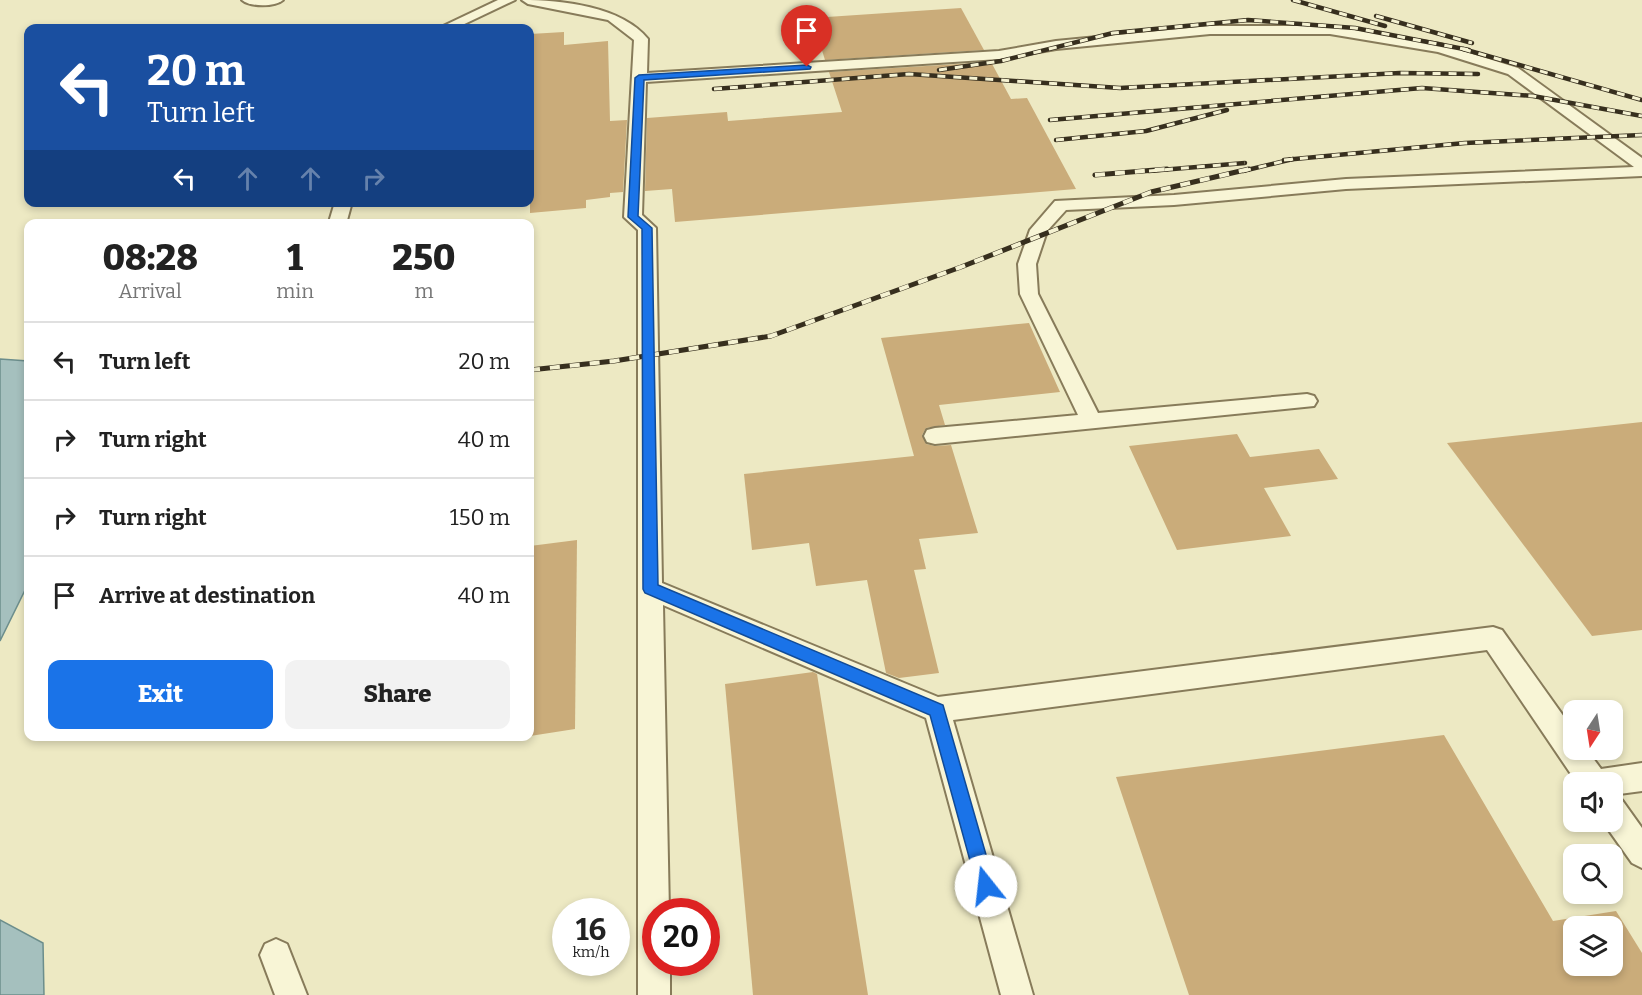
<!DOCTYPE html>
<style>
:root{--surface:#fff;--page:#f2f2f2;--text:#222;--muted:#767676;--line:#e0e0e0;--accent:#1a73e8}
body{margin:0;font-family:Bitter,serif;background:var(--page);color:var(--text);height:100vh;display:flex;flex-direction:column;font-size:22px;white-space:nowrap}
*{box-sizing:border-box;margin:0}
p{font-size:20px;color:var(--muted)}
.icon{flex:none;width:33px;height:33px;fill:none;stroke:currentColor;stroke-width:2;stroke-linecap:round;stroke-linejoin:round}
.map{position:relative;flex:1;overflow:hidden}
.side{position:absolute;left:24px;top:219px;width:510px;height:522px;display:flex;flex-direction:column;background:var(--surface);border-radius:12px;box-shadow:0 3px 9px #0003}
.side>*{flex:none}
.guide{position:absolute;left:24px;top:24px;width:510px;height:183px;border-radius:12px;box-shadow:0 3px 9px #0003;background:#1a4fa0;color:#fff;overflow:hidden}
.needle{width:39px;rotate:192deg}
.tools{position:absolute;left:1563px;top:700px;display:grid;gap:12px}
.tools a{display:grid;place-items:center;width:60px;height:60px;border-radius:12px;background:var(--surface);box-shadow:0 3px 9px #0003;font-size:30px}
.speed{position:absolute;left:552px;top:898px;display:flex;gap:12px;font-size:30px;font-weight:700;text-align:center}
.speed>*{display:grid;place-content:center;width:78px;height:78px;border-radius:50%;background:var(--surface);box-shadow:0 3px 9px #0003;line-height:1}
.speed small{font-size:15px;font-weight:400}
.speed .limit{border:9px solid #d22;background:#fff;color:#111}
.pin{position:absolute;display:grid;place-items:center;width:51px;height:51px;color:#fff;margin:-62px -26px;border-radius:50% 50% 50% 0;rotate:-45deg;box-shadow:0 0 6px #0007}
.pin .icon{rotate:45deg}
.me{position:absolute;width:66px;margin:-33px;rotate:344deg;stroke-linejoin:round;filter:drop-shadow(0 0 4px #0008)}
.turn{display:flex;align-items:center;gap:21px;height:126px;padding:0 24px;font-size:27px}
.turn .icon{width:78px;height:78px;stroke-width:2.5}
.turn b{display:block;font-size:42px;line-height:51px}
.lanes{display:flex;align-items:center;height:57px;padding:0 24px;background:#0003;justify-content:center;gap:30px;direction:ltr}
.lanes .off{opacity:.35}
.eta{display:flex;justify-content:space-evenly;align-items:center;height:102px;text-align:center}
.eta b{font-size:36px;font-weight:800;line-height:42px}
.button{display:flex;gap:12px;margin-top:auto;padding:12px 24px}
.button a{flex:1;height:69px;border-radius:12px;background:var(--accent);color:#fff;font-size:24px;font-weight:800;line-height:69px;text-align:center}
.button a+a{background:var(--page);color:var(--text)}
ul{padding:0;list-style:none}
li{display:flex;align-items:center;gap:18px;height:78px;padding:0 24px;border-top:2px solid var(--line)}
li div{flex:1}
li b{display:block;font-size:22px}
li em{font-style:normal}
.map>svg:first-child{display:block}
</style>
<div class="map">
<svg width="1642" height="995" viewBox="0 0 1642 995">
<rect width="100%" height="100%" fill="#ede9c3"/>
<g fill="#a5c0be" stroke="#6c8e8c" stroke-width="1.5">
<polygon points="0,359 28,361 28,584 0,641"/>
<polygon points="0,920 43,943 44,995 0,995"/>
</g>
<g fill="#caac7a" fill-rule="evenodd">
<polygon points="961,8 984,50 825,60 812,18"/>
<polygon points="564,32 564,45 608,41 610,121 627,120 623,192 610,193 610,197 586,200 586,208 530,213 530,34"/>
<polygon points="991,62 1011,99 1027,98 1076,189 675,222 672,189 645,191 647,118 727,112 728,121 842,112 829,72"/>
<polygon points="1029,323 1060,392 939,405 945,425 926,428 922,435 926,444 935,446 951,445 978,533 919,539 926,569 914,570 939,673 899,678 886,673 867,580 816,586 809,543 752,550 744,474 914,456 881,338"/>
<polygon points="1642,422 1642,630 1592,636 1447,443"/>
<polygon points="1237,434 1250,457 1319,449 1338,479 1264,488 1291,536 1177,550 1129,446"/>
<polygon points="577,540 575,729 530,736 530,546"/>
<polygon points="813,672 817,674 868,995 753,995 725,684"/>
<path d="M1444,735L1553,921L1616,911L1642,953V995H1189L1116,777ZM1574,927H1612V966H1574Z"/>
</g>
<g fill="none" stroke-linecap="round" stroke-linejoin="round">
<defs>
<g id="lane">
<path d="M242,0H283C275,7 250,7 242,0Z"/>
<polygon points="498,0 515,0 456,28 439,28"/>
<path d="M522,0C562,0 621,6 648,39L647,73L999,51L1056,41L1210,26H1330L1440,44L1518,68L1642,158V176L1346,189L1174,205L1066,210L1047,231L1036,264L1038,294L1098,413L1307,394L1314,396L1317,401L1314,406L935,444L927,442L924,436L927,430L935,428L1078,415L1020,294L1018,264L1030,230L1055,201L1174,195L1346,179L1634,167L1508,74L1438,52L1330,34H1210L1056,49L999,59L646,82L642,215L656,228L662,583L938,697L1493,627L1502,630L1574,731V750H1587L1601,769L1642,763V791L1612,795V783H1577L1487,650L953,720L1033,995H1001L926,718L663,605L669,912H656V963H670V995H638V230L624,217L634,40L608,20L528,4Z"/>
<polygon points="335,202 352,202 346,224 329,222"/>
<polygon points="1612,796 1622,800 1642,828 1642,868 1632,863 1603,822 1612,822"/>
<polygon points="276,939 287,944 307,995 275,995 260,955 265,944"/>
</g>
</defs>
<use href="#lane" stroke="#877b5a" stroke-width="4"/>
<use href="#lane" fill="#f8f5d6" fill-rule="evenodd"/>
<defs>
<g id="rail-far1">
<polyline points="1293,0 1385,26"/>
<polyline points="1376,16 1472,43"/>
<polyline points="1463,49 1642,100"/>
<polyline points="939,70 1001,61 1113,33 1248,20 1355,28 1469,50"/>
<polyline points="714,89 909,74 1120,88 1400,73 1478,74"/>
<polyline points="1050,120 1422,88 1533,96 1642,116"/>
<polyline points="1056,140 1146,131 1227,110"/>
<polyline points="1284,160 1465,143 1642,135"/>
<polyline points="1149,171 1245,163"/>
<polyline points="1243,171 1293,159"/>
</g>
<g id="rail">
<polyline points="1095,175 1167,169"/>
<polyline points="530,370 614,361 771,336 961,267 1151,192 1249,169"/>
</g>
</defs>
<use href="#rail-far1" stroke="#372f1e" stroke-width="4.5"/>
<use href="#rail" stroke="#372f1e" stroke-width="5"/>
<use href="#rail-far1" stroke="#f5f2d2" stroke-width="3" stroke-dasharray="8" stroke-linecap="butt"/>
<use href="#rail" stroke="#f5f2d2" stroke-width="4" stroke-dasharray="10" stroke-linecap="butt"/>
</g>
<polygon fill="#1a73e8" stroke="#114b97" stroke-width="1.5" points="807,65 811,67 810,69 644,80 638,216 652,228 658,585 943,705 995,886 992,892 986,895 979,892 977,886 930,715 645,593 643,589 642,229 628,217 635,78 639,75"/>
</svg>
<div class="tools">
<a><svg class="needle" viewBox="-14 -14 28 28"><path d="M0-13l5 13h-10z" fill="#e53935"/><path d="M0 13l5-13h-10z" fill="#767676"/></svg></a>
<a><svg class="icon" aria-label="sound" viewBox="0 0 24 24"><path d="M4 9h4l5-4v14l-5-4H4zM17 9q2 3 0 6"/></svg></a>
<a><svg class="icon" aria-label="search" viewBox="0 0 24 24"><circle cx="10" cy="10" r="6"/><path d="M15 15l6 6"/></svg></a>
<a><svg class="icon" aria-label="layers" viewBox="0 0 24 24"><path d="M12 4l9 5-9 5-9-5zM3 14l9 5 9-5"/></svg></a>
</div>
<div class="speed"><div>16<small>km/h</small></div><div class="limit">20</div></div>
<div class="pin" style="left:807px;top:67px;background:#d93025"><svg class="icon" aria-label="arrive" viewBox="0 0 24 24"><path d="M6 21V4h12l-3 4 3 4H6"/></svg></div>
<svg class="me" style="left:986px;top:886px" viewBox="-20 -20 40 40"><circle r="19" fill="#fff"/><path d="M0-13L10 11 0 6-10 11z" fill="#1a73e8"/></svg>
<div class="guide">
<div class="turn"><svg class="icon" aria-label="left" viewBox="0 0 24 24"><path d="M17 20v-9H6M10 6l-5 5 5 5"/></svg><div><b>20 m</b>Turn left</div></div>
<div class="lanes"><svg class="icon" aria-label="left" viewBox="0 0 24 24"><path d="M17 20v-9H6M10 6l-5 5 5 5"/></svg><svg class="icon off" aria-label="ahead" viewBox="0 0 24 24"><path d="M12 20V5M6 11l6-6 6 6"/></svg><svg class="icon off" aria-label="ahead" viewBox="0 0 24 24"><path d="M12 20V5M6 11l6-6 6 6"/></svg><svg class="icon off" aria-label="right" viewBox="0 0 24 24"><path d="M7 20v-9h11M14 6l5 5-5 5"/></svg></div>
</div>
<section class="side">
<div class="eta">
<div><b>08:28</b><p>Arrival</p></div>
<div><b>1</b><p>min</p></div>
<div><b>250</b><p>m</p></div>
</div>
<ul>
<li><svg class="icon" aria-label="left" viewBox="0 0 24 24"><path d="M17 20v-9H6M10 6l-5 5 5 5"/></svg><div><b>Turn left</b></div><em>20 m</em></li>
<li><svg class="icon" aria-label="right" viewBox="0 0 24 24"><path d="M7 20v-9h11M14 6l5 5-5 5"/></svg><div><b>Turn right</b></div><em>40 m</em></li>
<li><svg class="icon" aria-label="right" viewBox="0 0 24 24"><path d="M7 20v-9h11M14 6l5 5-5 5"/></svg><div><b>Turn right</b></div><em>150 m</em></li>
<li><svg class="icon" aria-label="arrive" viewBox="0 0 24 24"><path d="M6 21V4h12l-3 4 3 4H6"/></svg><div><b>Arrive at destination</b></div><em>40 m</em></li>
</ul>
<div class="button"><a>Exit</a><a>Share</a></div>
</section>
</div>
